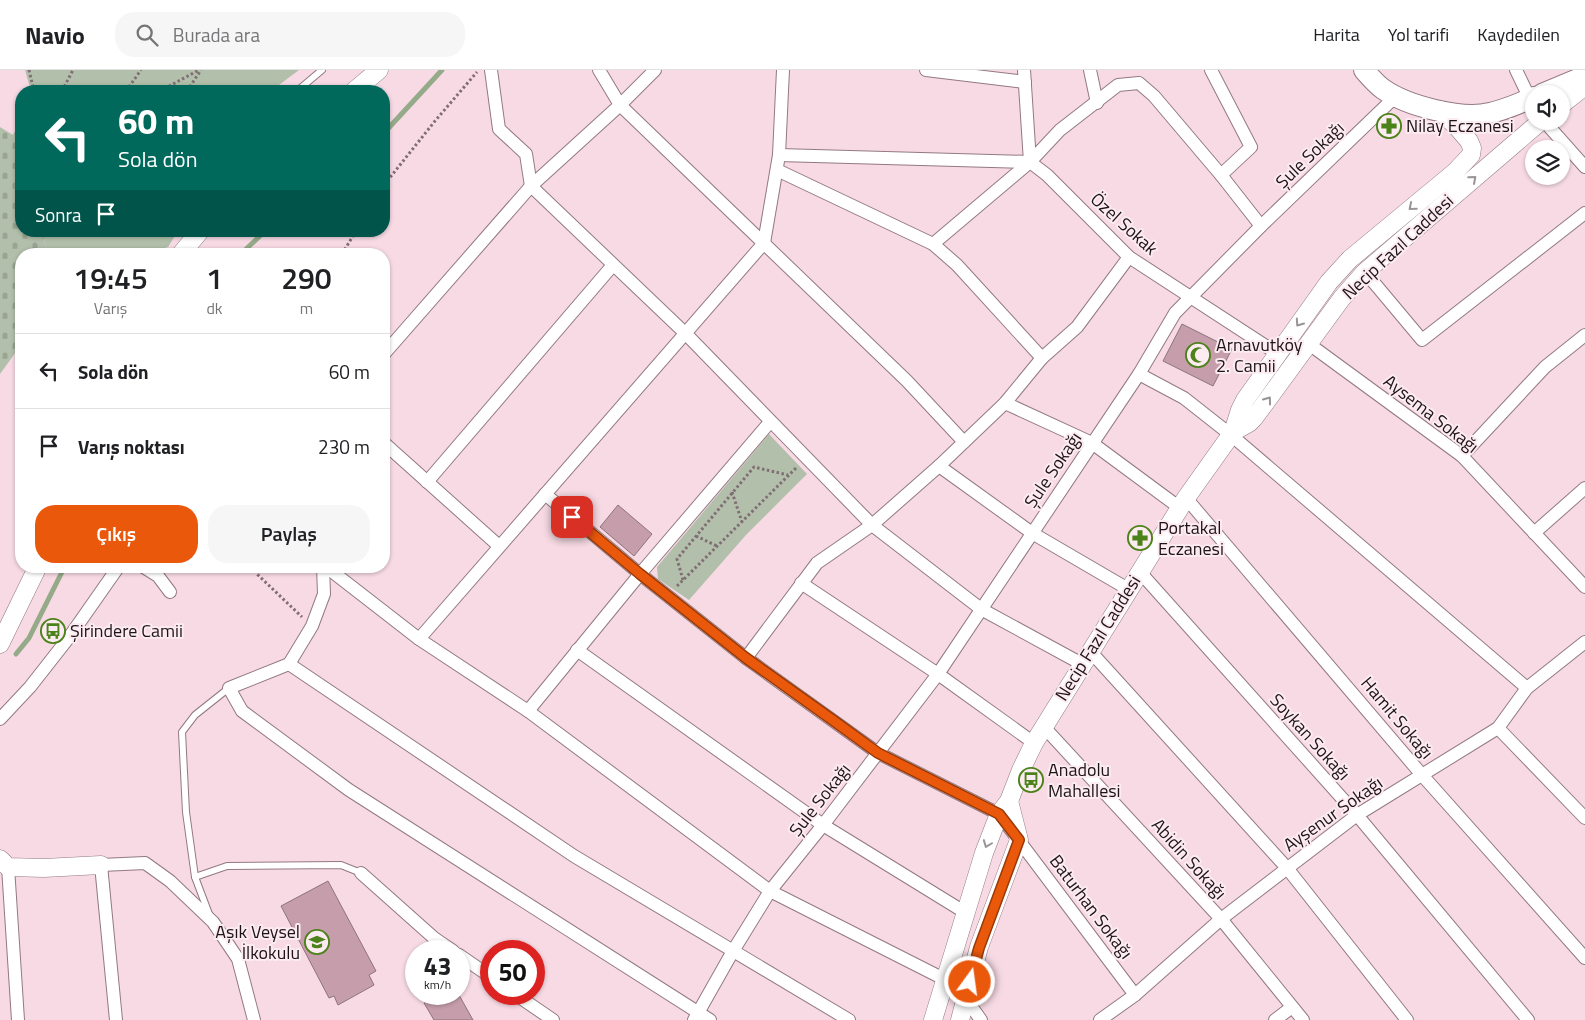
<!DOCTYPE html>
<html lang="tr">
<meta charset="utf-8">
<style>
:root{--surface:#fff;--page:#f6f6f6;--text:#202124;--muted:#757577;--line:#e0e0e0;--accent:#ea580c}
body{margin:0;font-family:"Titillium Web",sans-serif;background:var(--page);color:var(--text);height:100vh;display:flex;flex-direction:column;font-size:19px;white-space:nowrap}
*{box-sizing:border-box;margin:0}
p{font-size:16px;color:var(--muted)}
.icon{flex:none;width:28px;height:28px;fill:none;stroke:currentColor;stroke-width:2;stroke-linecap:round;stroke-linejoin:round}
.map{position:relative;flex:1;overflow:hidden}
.side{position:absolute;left:15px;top:178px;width:375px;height:325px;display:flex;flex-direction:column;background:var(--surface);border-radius:20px;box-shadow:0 1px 4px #0004}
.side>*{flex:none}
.guide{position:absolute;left:15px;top:15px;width:375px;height:152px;border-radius:20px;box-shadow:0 1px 4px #0004;background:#00695c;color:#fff;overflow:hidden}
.buttons{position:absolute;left:1525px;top:15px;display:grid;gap:10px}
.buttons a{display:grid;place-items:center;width:45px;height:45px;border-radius:50%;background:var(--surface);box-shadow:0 1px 4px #0004;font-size:25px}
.speed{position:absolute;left:405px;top:870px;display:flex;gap:10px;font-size:25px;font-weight:700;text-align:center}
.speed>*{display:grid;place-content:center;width:65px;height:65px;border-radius:50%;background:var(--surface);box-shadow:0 1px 4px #0004;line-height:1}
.speed small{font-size:12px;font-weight:400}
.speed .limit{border:8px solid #d22;background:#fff;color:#111}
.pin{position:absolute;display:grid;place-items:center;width:42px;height:42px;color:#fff;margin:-21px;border-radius:10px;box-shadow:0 2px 8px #0006}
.me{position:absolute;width:55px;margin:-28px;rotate:14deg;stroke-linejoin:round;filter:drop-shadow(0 0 4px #0008)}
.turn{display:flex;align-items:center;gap:18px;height:105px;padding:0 20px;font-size:22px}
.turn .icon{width:65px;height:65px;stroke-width:2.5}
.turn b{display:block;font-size:35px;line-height:42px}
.then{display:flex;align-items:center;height:48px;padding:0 20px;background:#0003;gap:10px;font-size:19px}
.eta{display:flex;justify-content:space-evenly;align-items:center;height:85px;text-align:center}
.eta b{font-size:30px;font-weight:600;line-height:35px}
.button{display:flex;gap:10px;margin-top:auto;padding:10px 20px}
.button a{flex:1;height:58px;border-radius:20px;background:var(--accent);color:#fff;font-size:20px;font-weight:600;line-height:58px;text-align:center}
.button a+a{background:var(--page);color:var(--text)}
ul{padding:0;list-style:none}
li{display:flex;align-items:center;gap:15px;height:75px;padding:0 20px;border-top:1px solid var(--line)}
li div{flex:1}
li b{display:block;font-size:19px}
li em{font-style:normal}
header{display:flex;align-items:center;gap:30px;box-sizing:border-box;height:70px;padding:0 25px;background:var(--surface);border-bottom:1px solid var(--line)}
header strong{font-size:24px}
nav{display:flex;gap:28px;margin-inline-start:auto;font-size:18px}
.search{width:350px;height:45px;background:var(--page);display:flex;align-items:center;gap:12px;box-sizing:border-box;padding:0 18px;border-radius:20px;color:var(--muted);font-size:19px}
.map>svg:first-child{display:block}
</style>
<header>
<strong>Navio</strong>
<div class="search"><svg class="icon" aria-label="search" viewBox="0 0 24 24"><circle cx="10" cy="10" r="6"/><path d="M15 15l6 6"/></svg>Burada ara</div>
<nav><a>Harita</a><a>Yol tarifi</a><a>Kaydedilen</a></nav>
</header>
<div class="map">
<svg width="1585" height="950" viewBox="0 0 1585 950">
<defs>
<pattern id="cemetery-stones" width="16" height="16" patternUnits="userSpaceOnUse" patternTransform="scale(1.25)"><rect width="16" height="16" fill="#b2c0ab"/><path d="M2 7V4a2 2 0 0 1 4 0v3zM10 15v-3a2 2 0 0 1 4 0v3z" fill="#99a492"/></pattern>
</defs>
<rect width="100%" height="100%" fill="#f7dae4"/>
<polygon fill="url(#cemetery-stones)" points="0,57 13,65 21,93 21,161 42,161 48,184 21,184 21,275 0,304"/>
<g fill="#b2c0ab">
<polygon points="25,0 299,0 271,21 31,21"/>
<polygon points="21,49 21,93 13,65"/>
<polygon points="42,161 178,161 168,177 147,184 48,184"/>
<polygon points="769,364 807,404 746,465 689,530 658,509 657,497"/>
</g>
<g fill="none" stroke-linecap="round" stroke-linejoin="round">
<g stroke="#95aa89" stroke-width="5">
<polyline points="384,63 442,0"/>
<polyline points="241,184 265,161"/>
<polyline points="16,584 29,568 65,496"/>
</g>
</g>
<g fill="#c69dab" stroke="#8d747c">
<polygon points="1182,254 1232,279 1213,316 1163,291"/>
<polygon points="618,435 652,464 634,486 600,457"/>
<polygon points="328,811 376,901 369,905 374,915 338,935 334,926 329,928 281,836"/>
<polygon points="440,924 447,924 451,930 459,925 473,950 434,950 424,933"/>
</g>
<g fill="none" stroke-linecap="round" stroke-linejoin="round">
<defs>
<g id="lane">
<polyline points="297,21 322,0"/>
<polyline points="195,807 227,796 341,795 361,803"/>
<polyline points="209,844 195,807 186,742 182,662 195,645 229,618"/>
</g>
<g id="street">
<polyline points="491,0 499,59 526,84 531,116 686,264 872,455 981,539 1082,594"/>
<polyline points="599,0 620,35 907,311 964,372"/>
<polyline points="926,0 1025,12"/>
<polyline points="1024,0 1030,92 1047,105 1129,187 1278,284"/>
<polyline points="1090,0 1097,33"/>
<polyline points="1211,0 1251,77 1221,105"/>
<polyline points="1516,0 1530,29"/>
<polyline points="1544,51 1585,97"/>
<polyline points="779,85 1030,92"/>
<polyline points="777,100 933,174 957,195 1042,288"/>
<polyline points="933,174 1030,92 1060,60 1118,15 1139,13 1154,26 1221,105 1261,156"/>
<polyline points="1365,202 1422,270 1585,143"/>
<polyline points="1309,274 1462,386 1585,517"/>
<polyline points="384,284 531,116 620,35 655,0"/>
<polyline points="1139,304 1184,328 1231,365 1527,618"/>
<polyline points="1005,333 1092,373 1180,438"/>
<polyline points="384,373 499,476"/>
<polyline points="1462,386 1545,297 1585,265"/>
<polyline points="939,396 1032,463 1128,519"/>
<polyline points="427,412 613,195"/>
<polyline points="545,424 640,504 746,588 878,683 999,744 1135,925"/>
<polyline points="1186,428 1422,705 1585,888"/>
<polyline points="1534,463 1585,418"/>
<polyline points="142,496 158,506 170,522"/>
<polyline points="323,496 324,524 312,556 289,594 229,618 242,641 349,720 710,950"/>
<polyline points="325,496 419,569 528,641 770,821 946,910 966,929 981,950"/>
<polyline points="1139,501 1357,745 1528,950"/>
<polyline points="801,513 938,604 1034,673"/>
<polyline points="419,569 764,173 779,85 783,0"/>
<polyline points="577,580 823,755 966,843"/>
<polyline points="1090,581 1287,798 1407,950"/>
<polyline points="746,588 817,493 872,455 939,396 1005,333 1042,288 1077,257 1129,187"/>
<polyline points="289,594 574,786 849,950"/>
<polyline points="528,641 640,504 770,352"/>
<polyline points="0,649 30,617 70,566 119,496"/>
<polyline points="1044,657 1221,849 1303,950"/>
<polyline points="1498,658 1527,618 1585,572"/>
<polyline points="8,797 18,950"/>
<polyline points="361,803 434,868 453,881"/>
<polyline points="459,885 491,907"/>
<polyline points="515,924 553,950"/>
<polyline points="116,950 101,795 145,793 170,811 213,852 238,889 254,950"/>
<polyline points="694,950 733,881 770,821 823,755 938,604 1139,304 1175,243 1261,156 1396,26"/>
<polyline points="1100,950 1135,925 1221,849 1357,745 1498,658 1585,748"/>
<polyline points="1275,950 1292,937"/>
</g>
<g id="secondary">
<polyline points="354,21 379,0"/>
<polyline points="1561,35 1585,16"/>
<polyline points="181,184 200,161"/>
<polyline points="1233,362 1249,353 1254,348 1342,228 1365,202 1541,51"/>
<polyline points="0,574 38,496"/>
<polyline points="0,789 8,797 44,798 101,795"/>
<polyline points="933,950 984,783 999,744 1009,731 1021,700 1034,673 1186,428 1233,362 1240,340 1245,330 1329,212 1350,189 1455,102 1471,85 1472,78 1469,71 1457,57 1439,40"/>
<polyline points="960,950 979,877 1019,770 1009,731"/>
</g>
<g id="primary">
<path d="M1364,0C1370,7 1376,14 1383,19C1407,36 1462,50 1490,43C1505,40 1520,33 1534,27"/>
<polyline points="1542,24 1585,6"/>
</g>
</defs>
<use href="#lane" stroke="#937982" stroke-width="8"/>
<use href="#street" stroke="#937982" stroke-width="14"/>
<use href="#secondary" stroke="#937982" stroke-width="19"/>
<use href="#primary" stroke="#937982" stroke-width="22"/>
<g stroke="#816e75" stroke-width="3" stroke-dasharray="2.5 2.5" stroke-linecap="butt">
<polyline points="29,0 34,21"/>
<polyline points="62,21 73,0"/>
<polyline points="126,21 141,0"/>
<polyline points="160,21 199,0"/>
<polyline points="187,21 201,0"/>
<polyline points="384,115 435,51 477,2"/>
<polyline points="342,184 356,161"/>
<polyline points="732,422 742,452"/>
<polyline points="696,466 717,476"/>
<polyline points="252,496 258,505 302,547"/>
<polyline points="683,510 677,489 754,397 788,405"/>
<polyline points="677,516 797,397"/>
</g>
<use href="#lane" stroke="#fff" stroke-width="6"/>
<use href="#street" stroke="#fff" stroke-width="12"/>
<use href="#secondary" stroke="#fff" stroke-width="18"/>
<use href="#primary" stroke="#fff" stroke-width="20"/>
</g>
<defs><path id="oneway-chevron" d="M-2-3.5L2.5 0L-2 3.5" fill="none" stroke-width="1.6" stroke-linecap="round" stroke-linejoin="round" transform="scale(1.25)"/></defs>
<g stroke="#999597">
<use href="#oneway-chevron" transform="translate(1473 109) rotate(-41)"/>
<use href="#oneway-chevron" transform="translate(1412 137) rotate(140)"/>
<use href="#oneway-chevron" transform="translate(1299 253) rotate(125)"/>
<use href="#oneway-chevron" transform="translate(1268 330) rotate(-54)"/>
<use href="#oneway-chevron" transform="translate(987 774) rotate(111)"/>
</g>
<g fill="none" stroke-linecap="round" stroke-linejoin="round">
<defs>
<polyline id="route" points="572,447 640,504 746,588 834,651 878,683 999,744 1019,770 979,878 970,912"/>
</defs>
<use href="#route" stroke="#983908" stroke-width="12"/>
<use href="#route" stroke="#ea580c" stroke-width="9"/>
</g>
<defs>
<symbol id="pharmacy-ring" viewBox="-11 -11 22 22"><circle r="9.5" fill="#fcebf0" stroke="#4c821a" stroke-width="1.5"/><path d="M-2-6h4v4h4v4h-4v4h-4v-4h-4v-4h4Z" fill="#4c821a"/></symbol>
<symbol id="mosque-ring" viewBox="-11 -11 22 22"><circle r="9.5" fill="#fcebf0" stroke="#4c821a" stroke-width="1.5"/><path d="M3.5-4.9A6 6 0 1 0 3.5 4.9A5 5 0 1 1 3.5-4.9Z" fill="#4c821a"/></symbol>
<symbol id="bus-ring" viewBox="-11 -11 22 22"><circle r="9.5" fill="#fcebf0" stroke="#4c821a" stroke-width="1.5"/><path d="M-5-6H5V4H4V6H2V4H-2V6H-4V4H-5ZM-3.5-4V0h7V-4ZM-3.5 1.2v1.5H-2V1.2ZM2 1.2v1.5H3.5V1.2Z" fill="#4c821a"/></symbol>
<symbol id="school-ring" viewBox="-11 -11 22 22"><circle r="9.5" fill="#fcebf0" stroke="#4c821a" stroke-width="1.5"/><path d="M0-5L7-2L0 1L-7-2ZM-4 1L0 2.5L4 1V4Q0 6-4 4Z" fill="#4c821a"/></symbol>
</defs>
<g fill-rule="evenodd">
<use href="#pharmacy-ring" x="1375" y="42" width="28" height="28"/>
<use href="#mosque-ring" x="1184" y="271" width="28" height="28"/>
<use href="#pharmacy-ring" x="1126" y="454" width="28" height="28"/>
<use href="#bus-ring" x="39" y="547" width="28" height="28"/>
<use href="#bus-ring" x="1017" y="696" width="28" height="28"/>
<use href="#school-ring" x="303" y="858" width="28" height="28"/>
</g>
<g text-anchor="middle" stroke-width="4" stroke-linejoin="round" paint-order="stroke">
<g font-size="18" fill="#1d1417" stroke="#fcebf0" text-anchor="start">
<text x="1406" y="62">Nilay Eczanesi</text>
<text x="1216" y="281">Arnavutköy<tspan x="1216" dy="21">2. Camii</tspan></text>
<text x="1158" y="464">Portakal<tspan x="1158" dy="21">Eczanesi</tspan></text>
<text x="70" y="567">Şirindere Camii</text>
<text x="1048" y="706">Anadolu<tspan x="1048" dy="21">Mahallesi</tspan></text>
<text x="300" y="868" text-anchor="end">Aşık Veysel<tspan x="300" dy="21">İlkokulu</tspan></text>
</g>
<g font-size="18" fill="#1d1417" stroke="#fcebf0">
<text transform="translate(1310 85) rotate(-44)" y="6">Şule Sokağı</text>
<text transform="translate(1124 154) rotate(42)" y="6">Özel Sokak</text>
<text transform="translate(1398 177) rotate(-43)" y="6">Necip Fazıl Caddesi</text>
<text transform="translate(1431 344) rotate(38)" y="6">Aysema Sokağı</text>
<text transform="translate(1053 400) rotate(-56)" y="6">Şule Sokağı</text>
<text transform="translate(1098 568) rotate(-58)" y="6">Necip Fazıl Caddesi</text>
<text transform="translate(1397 648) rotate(50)" y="6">Hamit Sokağı</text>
<text transform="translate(1310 667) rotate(48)" y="6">Soykan Sokağı</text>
<text transform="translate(820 730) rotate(-52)" y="6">Şule Sokağı</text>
<text transform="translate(1333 744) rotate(-35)" y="6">Ayşenur Sokağı</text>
<text transform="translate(1189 789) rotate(48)" y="6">Abidin Sokağı</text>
<text transform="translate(1091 837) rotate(53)" y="6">Baturhan Sokağı</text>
</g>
</g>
</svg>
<div class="buttons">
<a><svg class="icon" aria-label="sound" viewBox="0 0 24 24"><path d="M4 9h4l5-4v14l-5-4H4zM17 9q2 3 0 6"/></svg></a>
<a><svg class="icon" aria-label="layers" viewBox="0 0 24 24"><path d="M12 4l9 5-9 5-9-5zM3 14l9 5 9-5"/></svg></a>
</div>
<div class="speed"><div>43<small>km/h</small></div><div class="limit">50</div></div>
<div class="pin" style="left:572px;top:447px;background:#d93025"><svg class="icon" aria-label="arrive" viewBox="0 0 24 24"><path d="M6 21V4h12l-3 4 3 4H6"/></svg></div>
<svg class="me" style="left:970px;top:912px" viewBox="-20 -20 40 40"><circle r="17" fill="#ea580c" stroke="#fff" stroke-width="3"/><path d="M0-11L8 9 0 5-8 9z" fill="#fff"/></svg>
<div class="guide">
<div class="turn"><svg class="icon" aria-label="left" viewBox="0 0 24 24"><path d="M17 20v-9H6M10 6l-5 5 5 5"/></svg><div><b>60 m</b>Sola dön</div></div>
<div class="then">Sonra<svg class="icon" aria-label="arrive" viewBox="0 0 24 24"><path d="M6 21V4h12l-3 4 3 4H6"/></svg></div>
</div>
<section class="side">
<div class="eta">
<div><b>19:45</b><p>Varış</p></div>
<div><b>1</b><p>dk</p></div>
<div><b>290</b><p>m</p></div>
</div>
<ul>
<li><svg class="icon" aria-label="left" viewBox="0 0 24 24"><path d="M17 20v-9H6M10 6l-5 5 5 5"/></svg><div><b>Sola dön</b></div><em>60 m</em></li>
<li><svg class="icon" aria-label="arrive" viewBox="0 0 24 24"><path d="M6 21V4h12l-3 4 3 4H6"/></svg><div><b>Varış noktası</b></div><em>230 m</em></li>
</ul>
<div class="button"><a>Çıkış</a><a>Paylaş</a></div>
</section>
</div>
